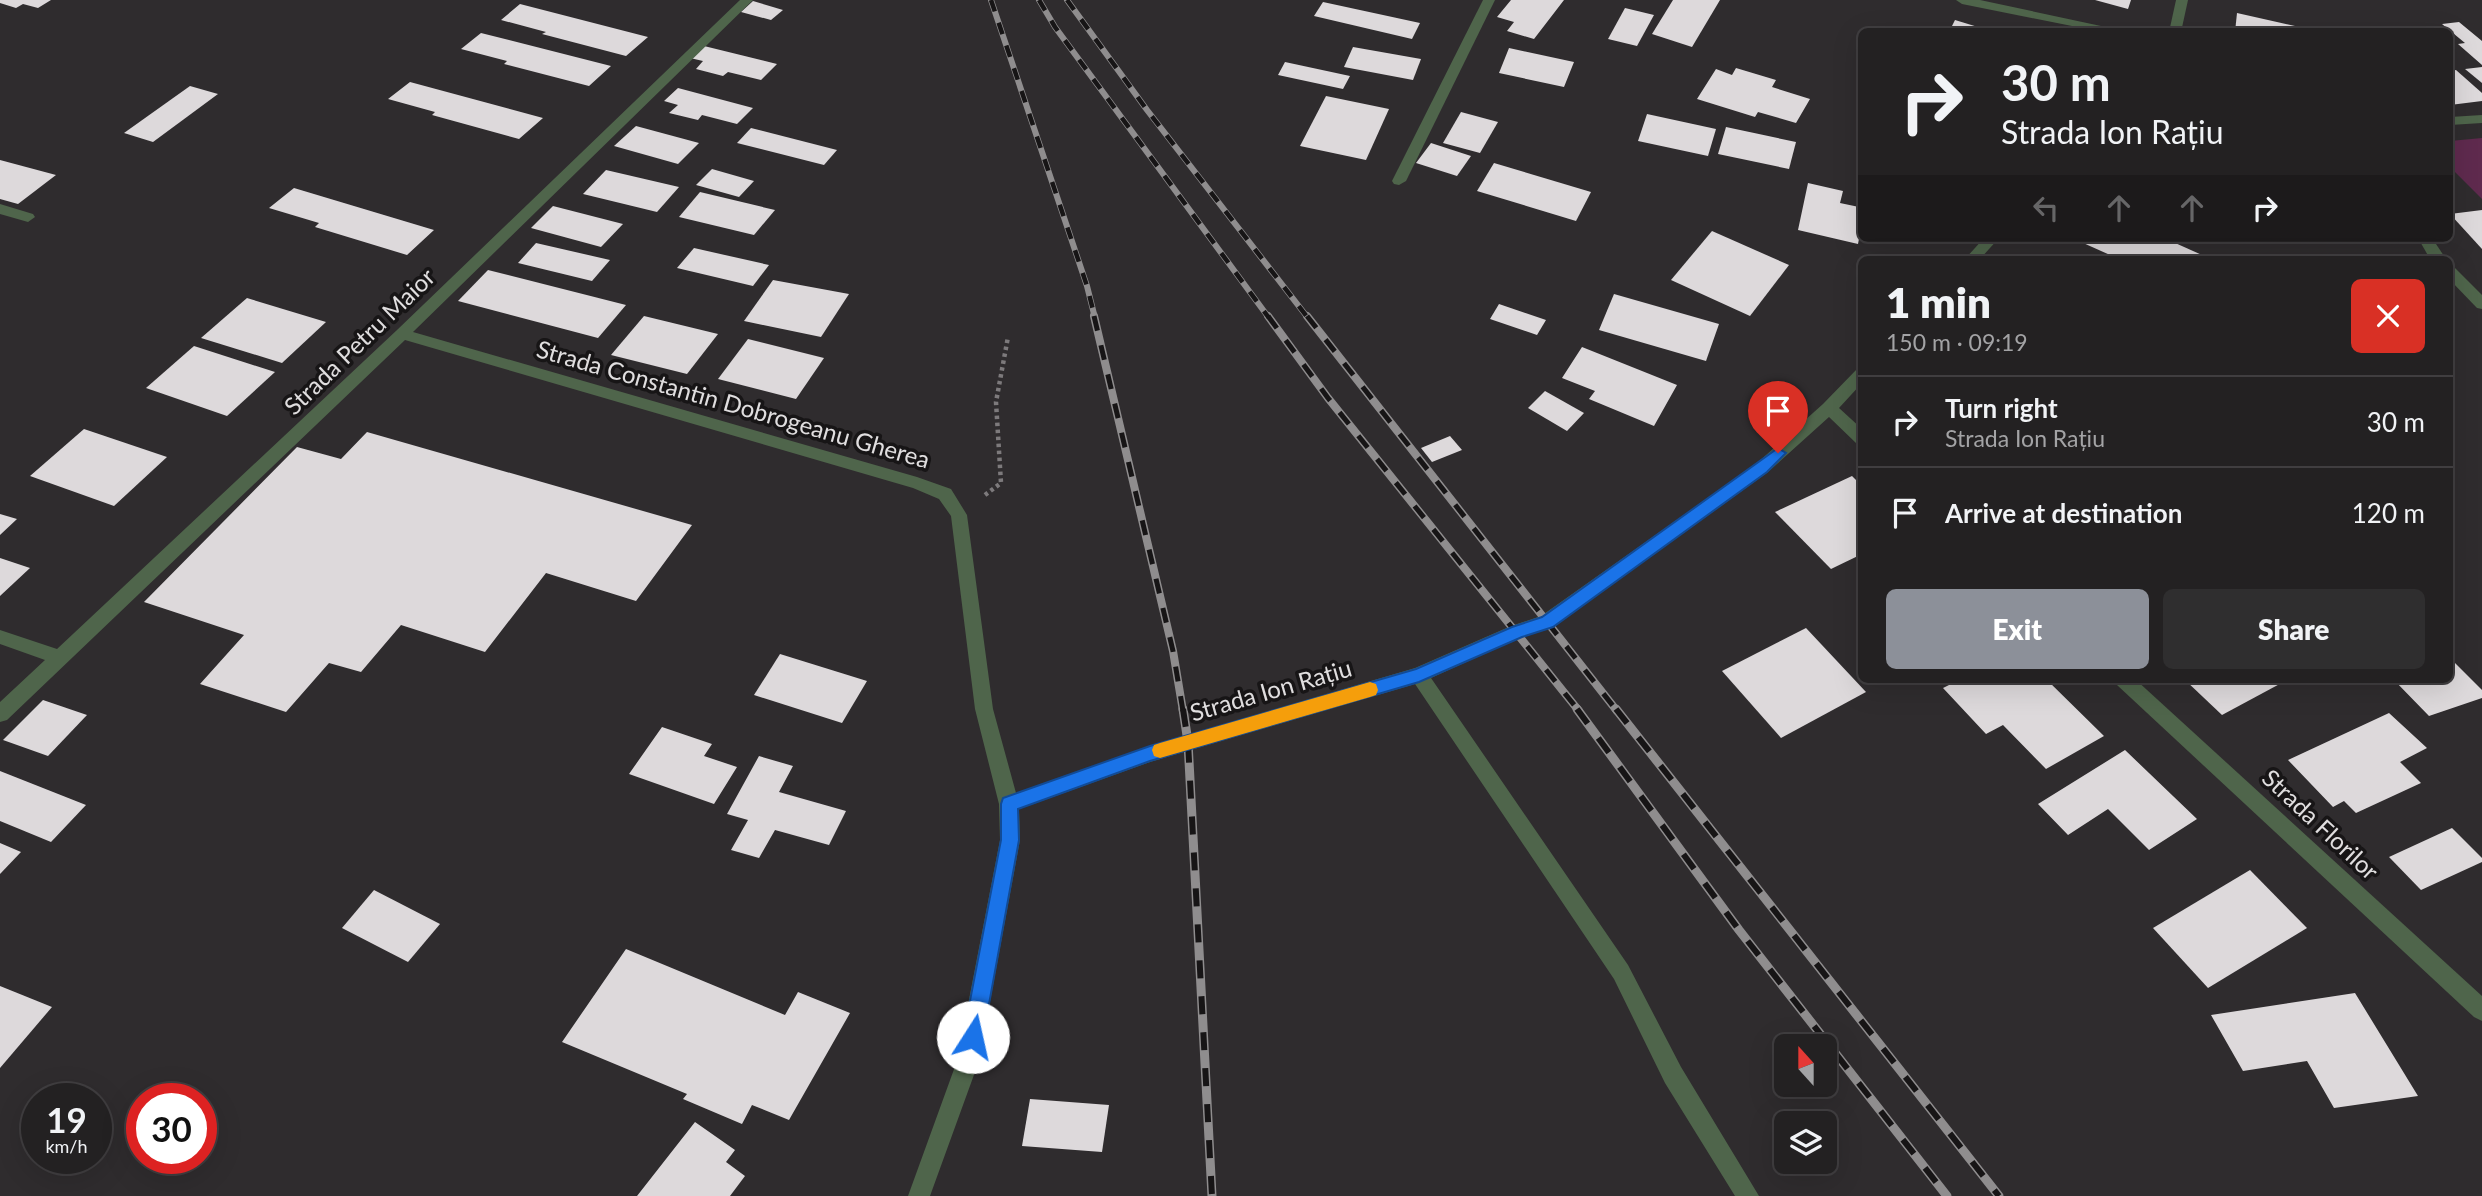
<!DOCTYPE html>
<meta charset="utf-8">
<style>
:root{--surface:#232122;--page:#2f2e2f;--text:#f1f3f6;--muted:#a3a3a5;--line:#403e40;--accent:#8c9099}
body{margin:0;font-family:Lato,sans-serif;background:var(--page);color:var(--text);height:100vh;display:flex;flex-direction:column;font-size:26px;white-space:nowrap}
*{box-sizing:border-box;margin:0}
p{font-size:23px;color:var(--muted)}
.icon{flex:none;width:38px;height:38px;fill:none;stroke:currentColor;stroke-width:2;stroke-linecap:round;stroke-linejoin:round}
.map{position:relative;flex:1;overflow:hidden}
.sheet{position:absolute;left:1858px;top:256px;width:595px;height:427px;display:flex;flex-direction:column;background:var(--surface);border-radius:10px;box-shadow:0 7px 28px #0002,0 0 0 2px var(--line)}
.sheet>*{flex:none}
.top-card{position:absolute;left:1858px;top:28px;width:595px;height:214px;border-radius:10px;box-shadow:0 7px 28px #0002,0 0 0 2px var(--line);background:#232122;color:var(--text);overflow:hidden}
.needle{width:46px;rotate:339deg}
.tools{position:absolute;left:1774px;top:1034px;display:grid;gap:14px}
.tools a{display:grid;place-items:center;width:63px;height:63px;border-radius:10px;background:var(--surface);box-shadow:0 7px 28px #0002,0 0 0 2px var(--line);font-size:35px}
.speed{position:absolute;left:21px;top:1083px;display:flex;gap:14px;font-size:35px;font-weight:700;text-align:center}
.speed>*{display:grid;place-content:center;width:91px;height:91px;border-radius:50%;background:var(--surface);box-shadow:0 7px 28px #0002,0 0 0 2px var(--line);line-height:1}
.speed small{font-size:18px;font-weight:400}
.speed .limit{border:10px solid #d22;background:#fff;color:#111}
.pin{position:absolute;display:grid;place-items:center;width:60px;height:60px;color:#fff;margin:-72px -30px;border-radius:50% 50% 50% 0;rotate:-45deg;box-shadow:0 0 7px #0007}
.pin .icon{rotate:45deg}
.me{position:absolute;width:77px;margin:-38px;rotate:10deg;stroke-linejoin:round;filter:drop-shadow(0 0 5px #0008)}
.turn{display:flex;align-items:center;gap:24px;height:147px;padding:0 28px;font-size:32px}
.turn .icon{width:91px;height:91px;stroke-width:2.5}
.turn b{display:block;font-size:49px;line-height:60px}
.lanes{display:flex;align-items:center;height:66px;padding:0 28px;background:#0003;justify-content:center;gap:35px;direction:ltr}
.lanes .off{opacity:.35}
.round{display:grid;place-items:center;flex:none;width:74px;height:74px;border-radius:10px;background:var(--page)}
.headline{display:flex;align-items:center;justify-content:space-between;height:119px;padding:0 28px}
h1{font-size:42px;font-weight:800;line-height:52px}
.cta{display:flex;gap:14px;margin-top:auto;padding:14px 28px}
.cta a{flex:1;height:80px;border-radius:10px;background:var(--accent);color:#fff;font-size:28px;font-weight:800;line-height:80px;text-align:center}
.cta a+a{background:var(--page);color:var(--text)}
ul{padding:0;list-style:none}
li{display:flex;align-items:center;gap:21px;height:91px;padding:0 28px;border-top:2px solid var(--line)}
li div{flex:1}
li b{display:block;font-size:26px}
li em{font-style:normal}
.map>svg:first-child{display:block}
</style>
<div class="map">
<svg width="2482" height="1196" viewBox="0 0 2482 1196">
<rect width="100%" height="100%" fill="#2f2c2e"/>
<polygon fill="#5f2a4e" points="2482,138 2482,199 2450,167 2450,141"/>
<g fill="#ddd9db">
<polygon points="0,0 51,0 38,8 23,4 16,8 0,3"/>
<polygon points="1511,0 1564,0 1534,39 1507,31 1514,22 1497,17"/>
<polygon points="1673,0 1720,0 1692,47 1652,34"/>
<polygon points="2095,0 2131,0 2128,9"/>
<polygon points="753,1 783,10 771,20 741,12"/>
<polygon points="1323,2 1420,23 1412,39 1314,16"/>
<polygon points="520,4 648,37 626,56 542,34 546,32 501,20"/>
<polygon points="1625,8 1654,15 1637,46 1608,39"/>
<polygon points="2237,13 2313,30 2313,32 2235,32"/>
<polygon points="1955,20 1991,31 1991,32 1949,32"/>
<polygon points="2459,22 2482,41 2482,65 2458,44 2465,43 2442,24"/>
<polygon points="481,33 611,66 589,86 504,64 507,61 461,49"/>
<polygon points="704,46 777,64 761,80 728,72 723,76 696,69 703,61 690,58"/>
<polygon points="1353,47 1421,59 1413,80 1344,67"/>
<polygon points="1509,48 1574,62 1564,87 1499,73"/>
<polygon points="1285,62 1350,76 1343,89 1278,75"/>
<polygon points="2482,67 2482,83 2465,69"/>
<polygon points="1736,68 1776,80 1772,87 1810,99 1796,123 1758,112 1755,117 1697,99 1716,69 1732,75"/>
<polygon points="2456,70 2482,93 2482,101 2450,105 2450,71"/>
<polygon points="410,82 543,118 519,139 432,115 435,112 388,99"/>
<polygon points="190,86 218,94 153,142 124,133"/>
<polygon points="678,88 753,108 737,124 702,115 698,120 669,113 678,105 664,101"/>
<polygon points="1326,96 1389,109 1366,160 1300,146"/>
<polygon points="1461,112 1498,122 1480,153 1443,143"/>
<polygon points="1647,114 1716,129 1708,156 1638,141"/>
<polygon points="636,126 699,143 678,164 614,146"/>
<polygon points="1726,127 1796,142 1789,169 1718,154"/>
<polygon points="751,128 837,150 824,165 737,143"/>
<polygon points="1431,143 1471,156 1457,176 1416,163"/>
<polygon points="0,160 56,175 18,204 0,199"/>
<polygon points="1494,163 1591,192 1576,221 1477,191"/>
<polygon points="712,169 754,181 739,197 696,185"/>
<polygon points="606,170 679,187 657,212 583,194"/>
<polygon points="1808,183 1843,191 1840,203 1859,207 1856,221 1862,223 1858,244 1798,230"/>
<polygon points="294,188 434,230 407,255 315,227 319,223 269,208"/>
<polygon points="700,192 775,210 754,235 679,217"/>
<polygon points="553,206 623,224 601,247 531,228"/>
<polygon points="2482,210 2482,249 2450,214"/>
<polygon points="1712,231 1789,265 1750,316 1671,280"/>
<polygon points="2072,238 2164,238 2202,255 2199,259 2119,259"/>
<polygon points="536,243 610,260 592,281 518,263"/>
<polygon points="694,248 769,265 753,286 677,268"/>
<polygon points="488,270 626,305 598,338 458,301"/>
<polygon points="773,280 849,294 821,337 744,321"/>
<polygon points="1614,294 1719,324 1706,361 1599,330"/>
<polygon points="247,298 326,322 282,363 201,338"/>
<polygon points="1499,304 1546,320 1537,335 1490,319"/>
<polygon points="644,316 718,334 687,374 611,355"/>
<polygon points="748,339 824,358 796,399 718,379"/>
<polygon points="194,346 275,372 227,416 146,388"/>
<polygon points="1582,347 1677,385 1654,426 1589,399 1595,391 1562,378"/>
<polygon points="1545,391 1584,413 1567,431 1528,408"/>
<polygon points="84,429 167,457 114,506 30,476"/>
<polygon points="367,432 692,525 636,601 546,573 485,652 401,625 361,672 329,663 286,712 200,684 244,635 144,602 297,447 341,459"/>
<polygon points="1450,436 1462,450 1432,462 1421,448"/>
<polygon points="1852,476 1862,486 1862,554 1831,569 1775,512"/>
<polygon points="0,514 17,519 0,535"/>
<polygon points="0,558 30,568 0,596"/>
<polygon points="1806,628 1866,692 1781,738 1722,671"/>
<polygon points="780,654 867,681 842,723 754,695"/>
<polygon points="2450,658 2482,690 2482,698 2429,716 2393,679 2450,679"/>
<polygon points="1961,679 2046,679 2104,736 2046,769 2003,725 1986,734 1943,688"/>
<polygon points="2184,679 2289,679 2222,715"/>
<polygon points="43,700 87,715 48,756 3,740"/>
<polygon points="2389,713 2427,748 2400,762 2421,783 2356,813 2344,801 2333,807 2288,760"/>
<polygon points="662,727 712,744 704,756 737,767 714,804 629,774"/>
<polygon points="2125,750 2197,819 2149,850 2108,809 2068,835 2038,804"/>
<polygon points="759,756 793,766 779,792 846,811 829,845 775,830 759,858 731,850 748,820 727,814"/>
<polygon points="0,771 86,805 51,842 0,821"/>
<polygon points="2452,828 2482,858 2482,862 2421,890 2389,857"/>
<polygon points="0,843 21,852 0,874"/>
<polygon points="2250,870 2307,928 2208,988 2153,928"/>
<polygon points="374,890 440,924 408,962 342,928"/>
<polygon points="626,949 785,1015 798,992 850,1013 789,1120 752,1105 742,1124 683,1099 687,1094 562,1042"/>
<polygon points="0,986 52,1007 0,1068"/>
<polygon points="2355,993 2418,1096 2334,1108 2307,1061 2243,1071 2211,1015"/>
<polygon points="1030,1099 1109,1105 1102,1152 1022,1146"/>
<polygon points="695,1122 735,1150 726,1162 745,1176 730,1196 637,1196"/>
</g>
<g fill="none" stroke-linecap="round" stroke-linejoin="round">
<polyline stroke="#7d7a7c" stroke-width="4.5" stroke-dasharray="3.5 3.5" stroke-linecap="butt" points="985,495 1001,483 996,402 1008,337"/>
<g fill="#4f654b" fill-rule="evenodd">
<polygon points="740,0 753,0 413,332 917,477 951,489 967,515 993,709 1016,793 1150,746 1415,668 1511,626 1541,616 1756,464 1823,404 1857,369 1862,367 1862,383 1839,408 1862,429 1862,445 1856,443 1829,417 1768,472 1553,627 1521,637 1431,678 1628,965 1681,1067 1759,1196 1735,1196 1665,1083 1614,979 1415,684 1150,762 1019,809 1020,840 979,1061 930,1196 908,1196 957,1061 1000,840 999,804 975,709 951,516 939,499 913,488 405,340 7,720 0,722 0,702 45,660 0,644 0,630 57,649 397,330"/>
<polygon points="1483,0 1495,0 1406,181 1399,185 1394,184 1392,181"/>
<polygon points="1956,0 1980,0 2129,32 2102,32 1962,4"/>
<polygon points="2176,0 2188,0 2181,32 2169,32"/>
<polygon points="2482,115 2482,123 2450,125 2450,117"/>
<polygon points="0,204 33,214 35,217 28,222 0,214"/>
<polygon points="1984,238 1999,238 1980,259 1965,259"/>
<polygon points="2418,238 2432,238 2446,259 2430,259"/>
<polygon points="2450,266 2455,268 2482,295 2482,309 2477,308 2450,280"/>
<polygon points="2114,679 2135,679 2482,996 2482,1021 2474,1017 2117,685"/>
</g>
<defs>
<g id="rail-far2">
<polyline points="991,0 1087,286 1095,318"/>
<polyline points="1039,0 1055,27 1269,318"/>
<polyline points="1067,0 1147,110 1308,318"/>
</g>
<g id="rail-far1">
<polyline points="1094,316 1173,651 1183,711"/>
<polyline points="1268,316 1328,398 1579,711"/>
<polyline points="1307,316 1617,711"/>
</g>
<g id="rail">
<polyline points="1183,709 1188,742 1212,1196"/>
<polyline points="1577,709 1739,930 1947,1196"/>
<polyline points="1616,709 1999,1196"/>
</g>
</defs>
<use href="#rail-far2" stroke="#8f8d8e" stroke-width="6"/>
<use href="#rail-far1" stroke="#8f8d8e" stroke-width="8"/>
<use href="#rail" stroke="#8f8d8e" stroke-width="9"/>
<use href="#rail-far2" stroke="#171516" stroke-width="4.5" stroke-dasharray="12" stroke-linecap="butt"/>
<use href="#rail-far1" stroke="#171516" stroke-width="5" stroke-dasharray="15" stroke-linecap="butt"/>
<use href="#rail" stroke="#171516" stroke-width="6" stroke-dasharray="18" stroke-linecap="butt"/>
</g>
<polygon fill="#1a73e8" stroke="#114b97" stroke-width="2" points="1778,448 1786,453 1767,472 1553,627 1522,637 1419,682 1150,761 1018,809 1019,840 983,1037 980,1043 973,1046 966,1043 963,1037 1001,840 1001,804 1003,798 1150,746 1416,669 1512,627 1542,617"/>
<polygon fill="#f59e0b" points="1370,682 1376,684 1378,690 1376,695 1370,697 1160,758 1154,756 1152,750 1154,745 1160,743"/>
<g text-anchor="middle" stroke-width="7" stroke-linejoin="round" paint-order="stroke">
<g font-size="24" fill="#e0dedf" stroke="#171516">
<text transform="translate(360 342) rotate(-44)" y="8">Strada Petru Maior</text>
<text transform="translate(733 405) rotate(16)" y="8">Strada Constantin Dobrogeanu Gherea</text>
<text transform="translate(1271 691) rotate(-16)" y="8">Strada Ion Rațiu</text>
<text transform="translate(2320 825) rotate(43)" y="8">Strada Florilor</text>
</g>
</g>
</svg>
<div class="tools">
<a><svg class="needle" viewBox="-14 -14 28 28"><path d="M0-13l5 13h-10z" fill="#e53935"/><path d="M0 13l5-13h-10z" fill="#a3a3a5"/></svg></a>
<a><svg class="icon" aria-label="layers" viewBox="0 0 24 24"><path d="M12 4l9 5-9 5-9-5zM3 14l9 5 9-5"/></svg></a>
</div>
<div class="speed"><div>19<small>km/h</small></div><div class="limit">30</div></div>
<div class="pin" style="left:1778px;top:453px;background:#d93025"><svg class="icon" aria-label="arrive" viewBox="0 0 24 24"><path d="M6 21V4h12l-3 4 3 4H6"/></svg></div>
<svg class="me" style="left:973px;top:1037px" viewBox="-20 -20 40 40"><circle r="19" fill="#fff"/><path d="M0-13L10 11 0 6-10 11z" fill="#1a73e8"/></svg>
<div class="top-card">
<div class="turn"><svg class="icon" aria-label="right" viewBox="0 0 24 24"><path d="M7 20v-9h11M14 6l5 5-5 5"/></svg><div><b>30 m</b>Strada Ion Rațiu</div></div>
<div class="lanes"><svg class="icon off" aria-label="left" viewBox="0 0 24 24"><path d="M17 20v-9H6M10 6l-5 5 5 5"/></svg><svg class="icon off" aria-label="ahead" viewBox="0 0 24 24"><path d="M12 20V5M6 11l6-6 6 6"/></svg><svg class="icon off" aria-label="ahead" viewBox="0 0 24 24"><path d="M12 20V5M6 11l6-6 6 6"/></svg><svg class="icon" aria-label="right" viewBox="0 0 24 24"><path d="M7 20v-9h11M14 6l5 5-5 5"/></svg></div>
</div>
<section class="sheet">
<div class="headline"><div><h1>1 min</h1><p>150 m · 09:19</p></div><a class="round" style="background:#d93025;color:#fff"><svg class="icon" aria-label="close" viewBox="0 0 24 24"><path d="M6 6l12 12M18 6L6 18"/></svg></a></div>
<ul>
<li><svg class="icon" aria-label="right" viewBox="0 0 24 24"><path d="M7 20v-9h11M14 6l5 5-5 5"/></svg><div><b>Turn right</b><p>Strada Ion Rațiu</p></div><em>30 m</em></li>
<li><svg class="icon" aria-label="arrive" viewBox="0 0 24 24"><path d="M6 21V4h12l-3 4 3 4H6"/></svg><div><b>Arrive at destination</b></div><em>120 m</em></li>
</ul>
<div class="cta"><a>Exit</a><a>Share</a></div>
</section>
</div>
